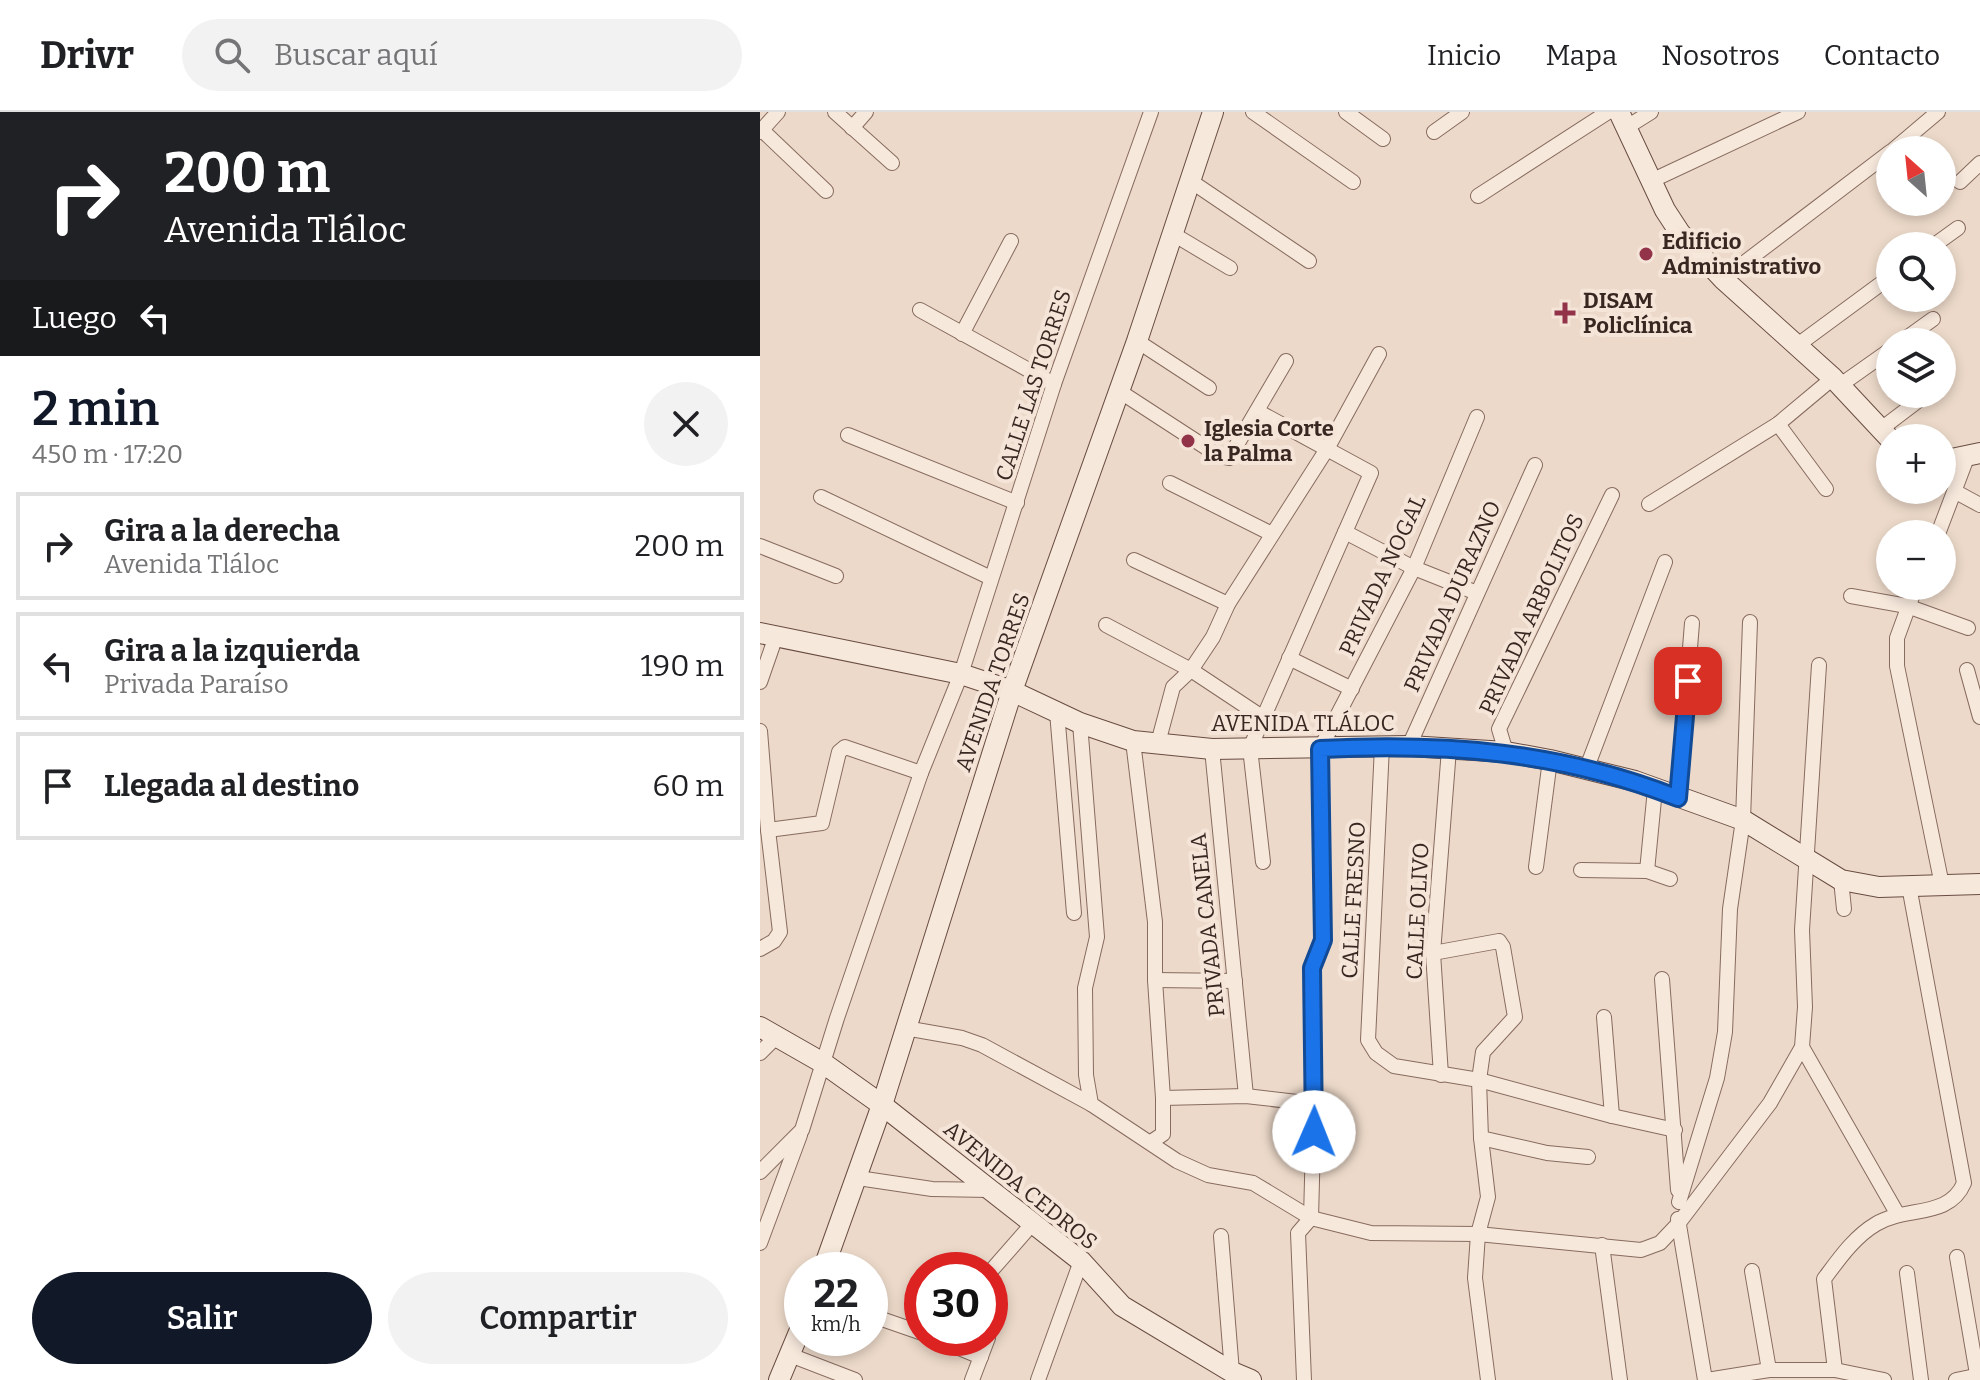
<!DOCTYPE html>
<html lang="es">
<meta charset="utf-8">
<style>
:root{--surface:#fff;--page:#f2f2f2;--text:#202124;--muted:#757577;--line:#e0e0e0;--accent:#111827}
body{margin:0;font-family:Bitter,serif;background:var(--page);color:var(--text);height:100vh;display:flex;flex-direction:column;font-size:30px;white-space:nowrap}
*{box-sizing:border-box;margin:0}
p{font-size:26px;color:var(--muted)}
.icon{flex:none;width:44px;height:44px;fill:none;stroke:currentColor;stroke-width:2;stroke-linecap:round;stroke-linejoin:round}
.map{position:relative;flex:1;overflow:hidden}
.panel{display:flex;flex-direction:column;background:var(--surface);width:760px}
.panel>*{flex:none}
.hud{background:#202124;color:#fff;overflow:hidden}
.needle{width:52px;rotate:333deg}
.fabs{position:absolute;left:1116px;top:24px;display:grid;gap:16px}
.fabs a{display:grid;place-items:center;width:80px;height:80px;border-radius:50%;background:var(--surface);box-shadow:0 4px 12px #0003;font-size:40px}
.speed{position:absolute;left:24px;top:1140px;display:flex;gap:16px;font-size:40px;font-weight:700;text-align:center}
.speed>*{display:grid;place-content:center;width:104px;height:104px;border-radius:50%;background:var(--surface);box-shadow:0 4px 12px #0003;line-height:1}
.speed small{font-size:20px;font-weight:400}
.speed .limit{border:12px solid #d22;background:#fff;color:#111}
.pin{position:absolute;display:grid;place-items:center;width:68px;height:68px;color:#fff;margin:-34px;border-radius:16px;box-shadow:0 4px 12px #0006}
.me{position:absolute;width:88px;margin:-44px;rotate:1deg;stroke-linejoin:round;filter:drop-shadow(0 0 6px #0008)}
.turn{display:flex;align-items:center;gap:28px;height:168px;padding:0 32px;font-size:36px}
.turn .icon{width:104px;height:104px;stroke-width:2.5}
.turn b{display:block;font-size:56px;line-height:68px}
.then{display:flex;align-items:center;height:76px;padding:0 32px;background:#0003;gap:16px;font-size:30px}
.round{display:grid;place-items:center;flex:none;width:84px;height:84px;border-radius:42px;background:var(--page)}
.head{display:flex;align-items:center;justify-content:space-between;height:136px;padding:0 32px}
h1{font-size:48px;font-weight:600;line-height:60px;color:var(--accent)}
.action{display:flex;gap:16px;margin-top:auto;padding:16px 32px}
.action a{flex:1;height:92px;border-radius:48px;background:var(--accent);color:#fff;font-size:32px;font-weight:600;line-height:92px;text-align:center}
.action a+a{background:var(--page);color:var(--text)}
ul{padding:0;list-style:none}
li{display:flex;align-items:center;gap:24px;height:108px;margin:0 16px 12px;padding:0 16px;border:4px solid var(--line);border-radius:0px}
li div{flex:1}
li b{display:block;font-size:30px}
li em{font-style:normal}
header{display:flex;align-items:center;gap:48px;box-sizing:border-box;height:112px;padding:0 40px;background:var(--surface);border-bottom:2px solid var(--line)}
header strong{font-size:38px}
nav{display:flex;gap:44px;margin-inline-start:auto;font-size:28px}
.search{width:560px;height:72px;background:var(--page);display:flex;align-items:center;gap:20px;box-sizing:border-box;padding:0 28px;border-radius:44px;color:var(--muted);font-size:30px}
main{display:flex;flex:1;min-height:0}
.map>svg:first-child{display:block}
</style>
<header>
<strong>Drivr</strong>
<div class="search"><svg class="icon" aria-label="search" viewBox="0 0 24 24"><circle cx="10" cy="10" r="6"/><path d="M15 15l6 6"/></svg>Buscar aquí</div>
<nav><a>Inicio</a><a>Mapa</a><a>Nosotros</a><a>Contacto</a></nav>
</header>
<main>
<section class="panel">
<div class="hud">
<div class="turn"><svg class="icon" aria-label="right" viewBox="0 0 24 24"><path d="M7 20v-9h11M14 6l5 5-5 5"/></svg><div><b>200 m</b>Avenida Tláloc</div></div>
<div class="then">Luego<svg class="icon" aria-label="left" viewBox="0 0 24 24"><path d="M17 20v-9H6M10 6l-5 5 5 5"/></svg></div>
</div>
<div class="head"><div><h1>2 min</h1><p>450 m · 17:20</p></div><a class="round"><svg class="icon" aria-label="close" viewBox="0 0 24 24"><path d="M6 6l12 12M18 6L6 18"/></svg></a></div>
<ul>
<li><svg class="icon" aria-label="right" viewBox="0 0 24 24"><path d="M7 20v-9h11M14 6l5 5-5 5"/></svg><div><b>Gira a la derecha</b><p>Avenida Tláloc</p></div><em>200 m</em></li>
<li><svg class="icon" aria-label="left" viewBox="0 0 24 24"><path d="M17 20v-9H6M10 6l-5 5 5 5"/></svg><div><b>Gira a la izquierda</b><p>Privada Paraíso</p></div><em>190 m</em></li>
<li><svg class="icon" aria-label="arrive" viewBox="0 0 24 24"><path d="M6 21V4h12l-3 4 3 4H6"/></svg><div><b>Llegada al destino</b></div><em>60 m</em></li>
</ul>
<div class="action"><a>Salir</a><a>Compartir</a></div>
</section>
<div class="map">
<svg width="1220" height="1268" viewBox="0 0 1220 1268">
<rect width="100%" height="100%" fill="#ecd9c9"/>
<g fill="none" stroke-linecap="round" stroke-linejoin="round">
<defs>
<g id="street">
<polyline points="75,0 132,51"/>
<polyline points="493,0 593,70"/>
<polyline points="586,0 623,27"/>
<polyline points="867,15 891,0"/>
<polyline points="92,16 106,0"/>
<polyline points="2,18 66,79"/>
<polyline points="0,20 18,0"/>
<polyline points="674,20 702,0"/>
<polyline points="1133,38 1178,0"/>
<polyline points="429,68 549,149"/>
<polyline points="893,68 1038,0"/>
<polyline points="1200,70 1220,51"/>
<polyline points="718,84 848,0"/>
<polyline points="413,122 470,156"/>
<polyline points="1173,134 1198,116"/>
<polyline points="963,167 1130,40"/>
<polyline points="160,198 294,272"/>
<polyline points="202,222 251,129"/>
<polyline points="377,229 449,276"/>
<polyline points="1141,230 1173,207"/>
<polyline points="1035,235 1130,165"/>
<polyline points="1079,274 1130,238"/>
<polyline points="359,279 459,344 469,346 526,249"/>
<polyline points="497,299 611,361 490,636 503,750"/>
<polyline points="1018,312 1066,377"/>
<polyline points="1121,317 1167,282"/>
<polyline points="88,323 257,391"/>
<polyline points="410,371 512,422"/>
<polyline points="1196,380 1220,393"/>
<polyline points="61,385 231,466"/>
<polyline points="889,392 1018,312 1073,266"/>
<polyline points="585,420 654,456 717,481"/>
<polyline points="1178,422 1208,343"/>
<polyline points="0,434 76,464"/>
<polyline points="374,448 468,492"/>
<polyline points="1156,474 1137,526 1137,554 1182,773"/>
<polyline points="1091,484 1147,494 1208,516"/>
<polyline points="346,513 431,558 502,605"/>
<polyline points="529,546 592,577"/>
<polyline points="1207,558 1220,605"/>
<polyline points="0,570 16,524"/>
<polyline points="297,600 314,801"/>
<polyline points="320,611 337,825 325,876 326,963 331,992 417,1049 448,1063 493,1071 551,1106 611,1121 718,1122 881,1138 900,1131 918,1112 1010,991 1042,935 1045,895 1042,818 1059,553"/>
<polyline points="0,619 8,718 20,820 14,829 0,837"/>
<polyline points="373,629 395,810 395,868 403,986 403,1022 391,1030"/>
<polyline points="398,631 413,575 431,558 453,525 468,492 567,337 619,242"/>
<polyline points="622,634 608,928 616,941 634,954 719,968 852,1004 915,1018"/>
<polyline points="649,634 775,353"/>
<polyline points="452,637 486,984"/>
<polyline points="746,640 739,617 852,383"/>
<polyline points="826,658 905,450"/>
<polyline points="918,686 932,511"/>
<polyline points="8,718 62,711 79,640 85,635 161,661"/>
<polyline points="776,755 790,648"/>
<polyline points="821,758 887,759 910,767"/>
<polyline points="887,759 895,677"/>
<polyline points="1081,768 1084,797"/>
<polyline points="673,841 739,829 743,835 755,905 723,940 719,968 721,1026 728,1085 718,1122 715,1166 728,1268"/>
<polyline points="902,867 918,1078"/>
<polyline points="395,868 475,869"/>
<polyline points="844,905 852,1004"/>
<polyline points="145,916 202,926 222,933 331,992"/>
<polyline points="1042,935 1138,1103"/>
<polyline points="0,941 16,925"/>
<polyline points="681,963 673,841 689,637"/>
<polyline points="403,986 486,984 554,992"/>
<polyline points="721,1026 787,1041 828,1045"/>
<polyline points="0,1060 42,1018 77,906 161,661 201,562 294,272 391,0"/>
<polyline points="98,1066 172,1077 230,1078"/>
<polyline points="919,1090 957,966 965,920 970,797 983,708 990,510"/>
<polyline points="918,1107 945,1268"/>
<polyline points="461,1124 472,1260"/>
<polyline points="0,1131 40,1023"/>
<polyline points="842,1133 860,1268"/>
<polyline points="1197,1145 1218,1268"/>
<polyline points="992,1159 1009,1258"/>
<polyline points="230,1160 273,1111"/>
<polyline points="1147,1161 1161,1268"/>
<polyline points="110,1203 162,1221"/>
<polyline points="175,1226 221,1245"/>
<polyline points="30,1243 95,1268"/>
<path d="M1075,1258L1064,1167C1079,1147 1094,1125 1116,1112C1145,1094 1189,1107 1204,1071L1149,774"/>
<polyline points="212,1268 228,1226"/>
<polyline points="278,1268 321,1149"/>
<polyline points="544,1268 538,1121 551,1106 554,992 552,856 563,828 560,637 654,456 717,305"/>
<polyline points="947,1268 1009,1258 1075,1258 1124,1268"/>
<polyline points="1196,1268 1220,1263"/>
</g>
<g id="secondary">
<polyline points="859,0 905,98 920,121 963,167 1073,266 1130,327"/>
<polyline points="1182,349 1220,341"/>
<polyline points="0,521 201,562 252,579 320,611 373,629 452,637 649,634 746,640 790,648 875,669 983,708 1081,768 1119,775 1220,772"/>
<polyline points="0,915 63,951 122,993 321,1149 362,1194 472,1260 491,1268"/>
<polyline points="63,1158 122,993 252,579 377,229 453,0"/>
<polyline points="19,1268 42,1213"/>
</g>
</defs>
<use href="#street" stroke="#876b5f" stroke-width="16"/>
<use href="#secondary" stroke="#694c42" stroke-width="22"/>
<use href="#street" stroke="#f7e8dc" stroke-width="14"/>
<use href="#secondary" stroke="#f7e8dc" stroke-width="20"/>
</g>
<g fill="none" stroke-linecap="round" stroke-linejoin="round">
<defs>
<path id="route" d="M554,1020L552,856L563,828L560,637C687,631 799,639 918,686L928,569"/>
</defs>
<use href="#route" stroke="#114b97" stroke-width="20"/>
<use href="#route" stroke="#1a73e8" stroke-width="14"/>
</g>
<g fill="#92334a" stroke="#f4e5d8" stroke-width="3">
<circle cx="886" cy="142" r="8"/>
<path d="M801 189h8v8h8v8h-8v8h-8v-8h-8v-8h8z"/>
<circle cx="428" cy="329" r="8"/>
</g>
<g text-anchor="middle" stroke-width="8" stroke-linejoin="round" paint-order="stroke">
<g font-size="22" font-weight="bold" fill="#382721" stroke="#f4e5d8" text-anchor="start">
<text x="902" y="137">Edificio<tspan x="902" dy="25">Administrativo</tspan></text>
<text x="823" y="196">DISAM<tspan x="823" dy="25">Policlínica</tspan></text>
<text x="444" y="324">Iglesia Corte<tspan x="444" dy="25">la Palma</tspan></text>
</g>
<g font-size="22" fill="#382721" stroke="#f4e5d8">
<text transform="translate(273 273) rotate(-72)" y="8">CALLE LAS TORRES</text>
<text transform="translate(622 463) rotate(-65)" y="8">PRIVADA NOGAL</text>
<text transform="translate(692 484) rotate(-66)" y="8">PRIVADA DURAZNO</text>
<text transform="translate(771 502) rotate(-65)" y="8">PRIVADA ARBOLITOS</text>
<text transform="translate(232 570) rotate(-71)" y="8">AVENIDA TORRES</text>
<text x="543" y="619">AVENIDA TLÁLOC</text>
<text transform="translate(593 788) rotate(-87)" y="8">CALLE FRESNO</text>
<text transform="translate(657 799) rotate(-87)" y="8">CALLE OLIVO</text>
<text transform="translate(447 813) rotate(-96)" y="8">PRIVADA CANELA</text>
<text transform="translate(261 1073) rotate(39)" y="8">AVENIDA CEDROS</text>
</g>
</g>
</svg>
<div class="fabs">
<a><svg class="needle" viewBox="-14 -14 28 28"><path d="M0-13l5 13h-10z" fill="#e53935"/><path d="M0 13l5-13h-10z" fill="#757577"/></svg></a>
<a><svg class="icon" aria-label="search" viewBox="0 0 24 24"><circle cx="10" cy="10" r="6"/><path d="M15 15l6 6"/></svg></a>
<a><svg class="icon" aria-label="layers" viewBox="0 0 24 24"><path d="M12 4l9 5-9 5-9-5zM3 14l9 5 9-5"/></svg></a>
<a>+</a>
<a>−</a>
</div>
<div class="speed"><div>22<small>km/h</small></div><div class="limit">30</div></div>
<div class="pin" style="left:928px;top:569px;background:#d93025"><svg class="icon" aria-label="arrive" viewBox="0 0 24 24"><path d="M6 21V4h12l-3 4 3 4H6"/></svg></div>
<svg class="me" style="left:554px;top:1020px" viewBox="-20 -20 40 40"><circle r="19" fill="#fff"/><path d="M0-13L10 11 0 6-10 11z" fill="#1a73e8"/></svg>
</div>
</main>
